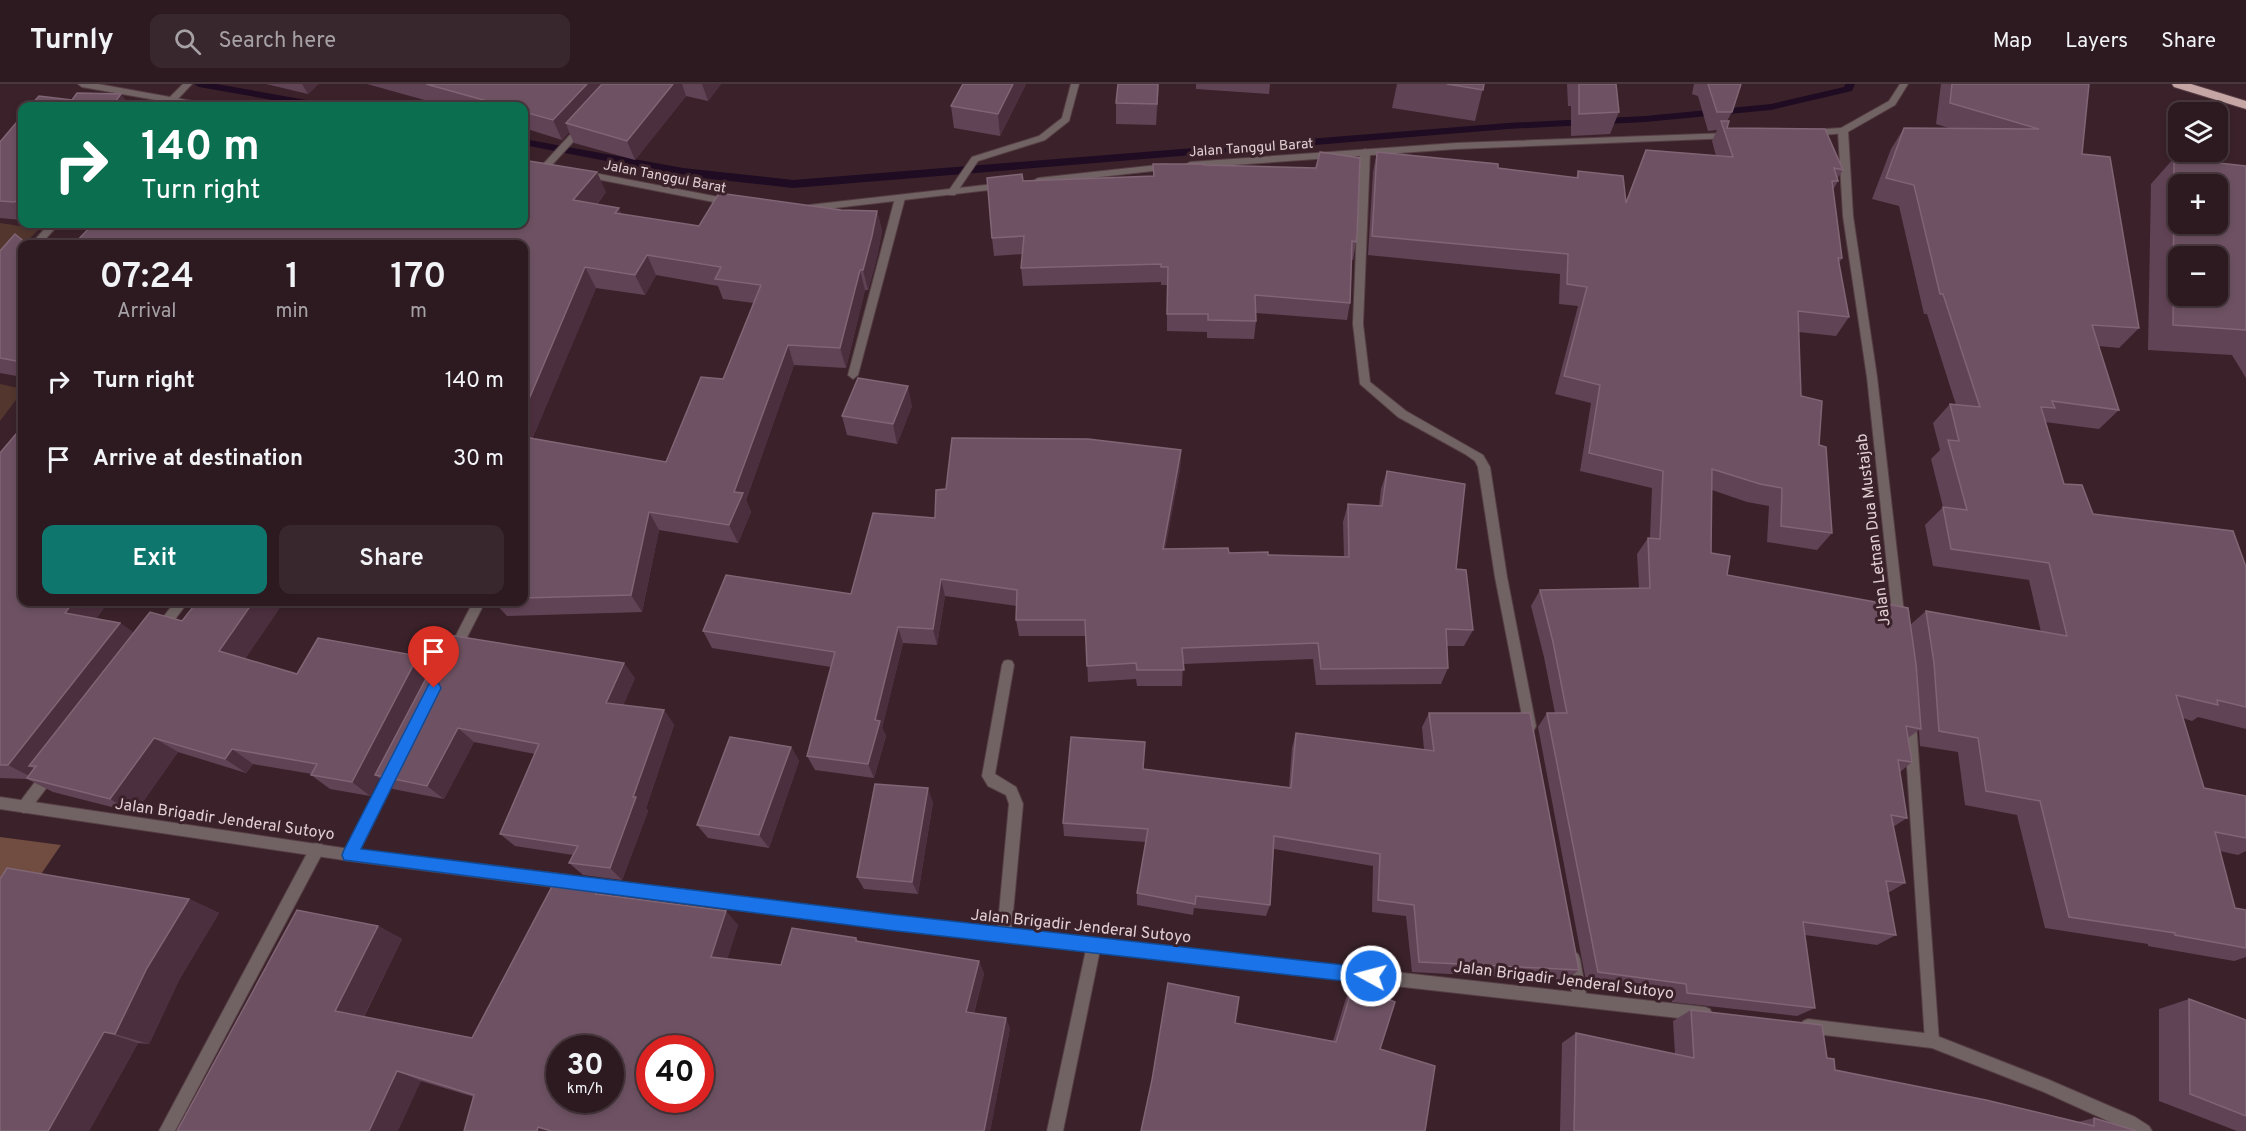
<!DOCTYPE html>
<meta charset="utf-8">
<style>
:root{--surface:#2c1a20;--page:#38272d;--text:#f1f3f6;--muted:#a6a1a5;--line:#48383e;--accent:#0f766e}
body{margin:0;font-family:Overpass,sans-serif;background:var(--page);color:var(--text);height:100vh;display:flex;flex-direction:column;font-size:22px;white-space:nowrap}
*{box-sizing:border-box;margin:0}
p{font-size:20px;color:var(--muted)}
.icon{flex:none;width:33px;height:33px;fill:none;stroke:currentColor;stroke-width:2;stroke-linecap:round;stroke-linejoin:round}
.map{position:relative;flex:1;overflow:hidden}
.side{position:absolute;left:18px;top:156px;width:510px;height:366px;display:flex;flex-direction:column;background:var(--surface);border-radius:12px;box-shadow:0 3px 9px #0003,0 0 0 2px var(--line)}
.side>*{flex:none}
.guide{position:absolute;left:18px;top:18px;width:510px;height:126px;border-radius:12px;box-shadow:0 3px 9px #0003,0 0 0 2px var(--line);background:#0b6e4f;color:#fff;overflow:hidden}
.tools{position:absolute;left:2168px;top:18px;display:grid;gap:12px}
.tools a{display:grid;place-items:center;width:60px;height:60px;border-radius:12px;background:var(--surface);box-shadow:0 3px 9px #0003,0 0 0 2px var(--line);font-size:30px}
.speed{position:absolute;left:546px;top:951px;display:flex;gap:12px;font-size:30px;font-weight:700;text-align:center}
.speed>*{display:grid;place-content:center;width:78px;height:78px;border-radius:50%;background:var(--surface);box-shadow:0 3px 9px #0003,0 0 0 2px var(--line);line-height:1}
.speed small{font-size:15px;font-weight:400}
.speed .limit{border:9px solid #d22;background:#fff;color:#111}
.pin{position:absolute;display:grid;place-items:center;width:51px;height:51px;color:#fff;margin:-62px -26px;border-radius:50% 50% 50% 0;rotate:-45deg;box-shadow:0 0 6px #0007}
.pin .icon{rotate:45deg}
.me{position:absolute;width:66px;margin:-33px;rotate:277deg;stroke-linejoin:round;filter:drop-shadow(0 0 4px #0008)}
.turn{display:flex;align-items:center;gap:21px;height:126px;padding:0 24px;font-size:27px}
.turn .icon{width:78px;height:78px;stroke-width:2.5}
.turn b{display:block;font-size:42px;line-height:51px}
.eta{display:flex;justify-content:space-evenly;align-items:center;height:102px;text-align:center}
.eta b{font-size:36px;font-weight:600;line-height:42px}
.cta{display:flex;gap:12px;margin-top:auto;padding:12px 24px}
.cta a{flex:1;height:69px;border-radius:12px;background:var(--accent);color:#fff;font-size:24px;font-weight:600;line-height:69px;text-align:center}
.cta a+a{background:var(--page);color:var(--text)}
ul{padding:0;list-style:none}
li{display:flex;align-items:center;gap:18px;height:78px;padding:0 24px}
li div{flex:1}
li b{display:block;font-size:22px}
li em{font-style:normal}
header{display:flex;align-items:center;gap:36px;box-sizing:border-box;height:84px;padding:0 30px;background:var(--surface);border-bottom:2px solid var(--line)}
header strong{font-size:28px}
nav{display:flex;gap:33px;margin-inline-start:auto;font-size:21px}
.search{width:420px;height:54px;background:var(--page);display:flex;align-items:center;gap:15px;box-sizing:border-box;padding:0 21px;border-radius:12px;color:var(--muted);font-size:22px}
.map>svg:first-child{display:block}
</style>
<header>
<strong>Turnly</strong>
<div class="search"><svg class="icon" aria-label="search" viewBox="0 0 24 24"><circle cx="10" cy="10" r="6"/><path d="M15 15l6 6"/></svg>Search here</div>
<nav><a>Map</a><a>Layers</a><a>Share</a></nav>
</header>
<div class="map">
<svg width="2246" height="1047" viewBox="0 0 2246 1047">
<rect width="100%" height="100%" fill="#3b222a"/>
<g fill="#53372e">
<polygon points="0,139 39,145 0,185"/>
<polygon points="0,300 22,305 22,308 0,337"/>
</g>
<polygon fill="#714c41" points="0,753 61,761 0,850"/>
<g fill="none" stroke-linecap="round" stroke-linejoin="round">
<g fill="#1f0c23" fill-rule="evenodd">
<polygon points="194,0 217,0 323,19 328,22 307,22 199,3"/>
<polygon points="1845,0 1855,0 1852,7 1771,26 1645,38 1508,45 793,104 683,92 524,61 524,55 683,84 793,96 1508,39 1645,32 1771,20 1844,3"/>
</g>
<defs>
<polygon id="service" points="317,759 322,760 324,765 322,770 175,1047 159,1047 312,760"/>
<g id="minor">
<polygon points="183,0 192,0 174,19 168,19 168,15"/>
<polygon points="1071,0 1079,0 1069,37 1045,56 978,77 955,111 949,111 947,109 972,73 1039,52 1062,34"/>
<polygon points="582,40 587,43 585,45 527,108 524,109 524,101 579,41"/>
<polygon points="1843,44 1848,47 1853,132 1877,293 1905,538 1903,542 1899,543 1895,542 1893,538 1867,293 1843,132 1838,47"/>
<polygon points="1365,65 1370,68 1363,240 1370,298 1406,327 1483,371 1490,383 1507,493 1536,642 1534,646 1530,648 1526,646 1524,642 1495,493 1478,383 1475,377 1465,370 1398,333 1360,300 1353,240 1360,68"/>
<polygon points="900,111 905,114 858,291 853,295 848,291 895,114"/>
<polygon points="175,518 188,518 164,550 160,551 156,550 154,546 156,542"/>
<polygon points="473,518 485,518 458,571 454,572 450,571 448,567"/>
<polygon points="1008,576 1012,577 1014,581 995,690 1016,703 1023,720 1011,851 1009,856 1004,858 999,856 997,851 1009,720 1006,711 988,702 982,692 1002,581 1004,577"/>
<polygon points="1910,632 1914,634 1916,638 1939,957 1937,962 1932,964 1927,962 1925,957 1904,638 1906,634"/>
<polygon points="392,681 397,683 398,687 397,691 355,776 350,777 345,776 343,771 345,766 387,683"/>
<polygon points="49,684 54,686 55,690 54,694 29,727 24,729 19,727 17,723 19,719 44,686"/>
<polygon points="1094,854 1099,856 1101,861 1063,1047 1047,1047 1087,861 1089,856"/>
<polygon points="1573,868 1578,870 1580,875 1587,915 1585,920 1580,922 1575,920 1573,915 1566,875 1568,870"/>
</g>
<g id="tertiary">
<polygon points="78,0 98,0 203,19 208,22 190,22 82,3"/>
<polygon points="1900,0 1908,0 1895,21 1846,49 1810,52 1805,49 1810,46 1841,44 1889,17"/>
<polygon points="1730,49 1733,50 1733,54 1456,65 1190,84 1185,81 1190,78 1456,59"/>
<polygon points="1167,80 1172,83 1170,85 1038,100 1033,97 1038,94"/>
<polygon points="584,87 729,115 734,118 729,121 581,92 579,90"/>
<polygon points="1003,99 1006,100 1006,104 809,127 804,124 809,121"/>
<polygon points="49,140 59,140 41,160 31,160"/>
<polygon points="0,713 350,765 569,791 574,793 576,798 574,803 569,805 350,777 0,725"/>
<polygon points="590,794 888,831 1705,923 1710,925 1712,930 1710,935 1705,937 888,845 590,808 585,806 583,801 585,796"/>
<polygon points="1808,935 1932,950 2047,995 2135,1033 2149,1042 2152,1047 2130,1047 2044,1008 1932,964 1808,949 1803,947 1801,942 1803,937"/>
</g>
<polygon id="trunk" points="2172,0 2191,0 2246,17 2246,25 2174,3"/>
</defs>
<use href="#service" stroke="#563e45" stroke-width="2"/>
<use href="#minor" stroke="#563e45" stroke-width="2"/>
<use href="#tertiary" stroke="#563e45" stroke-width="2"/>
<use href="#trunk" stroke="#563e45" stroke-width="2"/>
<use href="#service" fill="#716363" fill-rule="evenodd"/>
<use href="#minor" fill="#716363" fill-rule="evenodd"/>
<use href="#tertiary" fill="#716363" fill-rule="evenodd"/>
<use href="#trunk" fill="#c6a6a5" fill-rule="evenodd"/>
</g>
<g fill="#614356" fill-rule="evenodd">
<polygon points="266,0 318,0 308,10"/>
<polygon points="367,0 721,0 708,17 686,12 635,76 574,59 569,48 562,56 524,44 524,22 446,22"/>
<polygon points="1026,0 1000,52 954,44 951,22"/>
<polygon points="1118,0 1159,0 1156,41 1116,40 1116,19"/>
<polygon points="1196,0 1270,0 1269,10 1196,5"/>
<polygon points="1397,0 1484,0 1475,37 1392,24"/>
<polygon points="1567,0 1616,0 1619,28 1610,50 1571,52 1571,22 1568,22"/>
<polygon points="1694,0 1741,0 1732,28 1727,37 1727,44 1843,86 1837,95 1838,97 1833,106 1842,174 1839,179 1849,233 1836,252 1799,248 1801,312 1819,361 1832,449 1817,466 1767,458 1769,422 1747,418 1712,406 1711,469 1727,491 1910,541 1926,527 2041,548 2029,496 1933,482 1925,441 1943,423 1931,375 1940,366 1933,339 1950,320 1956,321 1927,230 1924,230 1899,122 1872,115 1891,65 1904,44 1952,45 1936,40 1941,0 2089,0 2082,70 2139,244 2119,264 2099,262 2119,326 2099,345 2045,338 2064,400 2093,430 2246,483 2246,645 2198,633 2192,637 2183,634 2204,704 2246,712 2246,767 2238,771 2220,767 2235,824 2246,826 2246,873 2234,877 2148,862 2148,860 2045,844 2017,731 1965,721 1958,668 1920,662 1919,646 1908,654 1912,678 1900,688 1907,734 1893,743 1905,799 1888,809 1896,851 1877,861 1805,851 1815,924 1797,932 1672,918 1672,909 1586,897 1538,643 1547,629 1555,629 1544,573 1531,522 1540,506 1639,504 1637,470 1648,454 1650,454 1652,404 1580,387 1591,319 1555,310 1578,222 1559,220 1560,190 1368,171 1373,88 1377,68 1576,94 1578,87 1626,117 1646,66 1716,72 1712,57 1717,46 1708,47 1698,12 1692,10"/>
<polygon points="22,32 22,136 0,134 0,58"/>
<polygon points="2174,74 2246,82 2246,294 2232,271 2148,266 2151,100"/>
<polygon points="1153,80 1204,81 1357,152 1353,176 1352,176 1350,219 1347,236 1256,229 1256,237 1254,255 1207,254 1207,248 1167,247 1167,201 1161,201 1161,198 1023,202 1021,184 1023,170 994,172 992,154 1023,97 1153,92"/>
<path d="M606,108L597,120L622,130L699,142L841,126L877,127L882,147L877,173L868,206H865L846,284L794,281L746,416L751,428L738,459L659,446L642,528L507,532L494,518H524V140ZM656,191L718,202L723,215L754,219L723,295L666,378L532,355L596,204L645,211Z"/>
<polygon points="22,160 22,293 0,289 0,167"/>
<polygon points="912,322 897,360 847,351 842,332"/>
<polygon points="1181,366 1180,385 1165,465 1268,471 1344,473 1343,438 1348,420 1379,422 1381,405 1387,387 1456,485 1473,546 1464,562 1447,562 1448,584 1441,600 1316,601 1313,575 1183,580 1182,602 1137,602 1136,595 1088,598 1086,552 1019,552 1016,536 1017,522 945,512 937,561 903,559 882,644 886,652 874,694 815,686 807,672 831,583 712,564 703,547 851,510 935,434 946,405"/>
<polygon points="0,369 22,518 108,518 96,535 120,539 134,549 245,575 297,590 431,585 635,594 623,621 664,626 674,641 646,724 648,727 622,796 583,791 569,779 573,771 515,762 500,750 535,670 474,658 444,715 393,705 379,694 370,712 330,705 311,691 312,690 253,680 246,689 178,668 135,729 53,708 27,695 0,694"/>
<polygon points="1429,629 1579,886 1567,896 1412,888 1406,832 1372,828 1373,782 1274,765 1270,821 1266,832 1194,824 1193,831 1137,821 1137,809 1146,758 1064,752 1063,739 1143,685 1289,703 1292,664 1296,649 1424,666 1422,643"/>
<polygon points="791,663 799,677 769,764 708,754 697,741"/>
<polygon points="933,718 918,810 864,805 857,793"/>
<polygon points="616,812 738,841 727,875 781,881 856,854 859,858 979,877 984,890 974,929 1010,944 990,1047 464,1047 474,1013 421,997 177,1047 378,842 402,855 364,933 472,954"/>
<polygon points="189,815 219,829 179,896 149,960 138,959 89,1047 0,1047"/>
<polygon points="1352,905 1380,965 1425,1047 1235,939 1333,957 1346,914"/>
<polygon points="2189,915 2246,936 2246,1047 2237,1047 2159,1017 2159,925"/>
<polygon points="1691,926 1827,974 1835,986 2078,1038 2094,1034 2137,1047 1560,1047 1562,959 1576,949 1675,970 1673,937"/>
</g>
<g fill="#4c2f3e">
<polygon points="302,0 318,0 308,10"/>
<polygon points="587,0 613,0 566,39 569,48 562,56 553,36"/>
<polygon points="673,0 682,0 686,12 635,76 627,57"/>
<polygon points="702,0 721,0 708,17"/>
<polygon points="1013,0 1026,0 1000,52 998,30"/>
<polygon points="1158,0 1159,0 1156,41 1157,20"/>
<polygon points="121,10 130,22 112,22"/>
<polygon points="597,88 606,108 583,136 573,116"/>
<polygon points="22,110 22,126 15,118"/>
<polygon points="619,124 628,144 615,129"/>
<polygon points="877,127 882,147 877,173 868,206 863,186"/>
<polygon points="455,140 485,140 467,160 455,141"/>
<polygon points="647,171 656,191 645,211 635,191"/>
<polygon points="585,183 596,204 526,370 524,367 524,327"/>
<polygon points="860,186 865,206 846,284 840,264"/>
<polygon points="788,261 794,281 746,416 751,428 738,459 729,441 734,408"/>
<polygon points="908,302 912,322 897,360 893,340"/>
<polygon points="1181,366 1180,385 1162,483 1163,465"/>
<polygon points="649,428 659,446 642,528 631,511"/>
<polygon points="941,495 945,512 937,561 933,545"/>
<polygon points="73,518 108,518 89,545 65,529"/>
<polygon points="253,518 284,518 240,583 219,567"/>
<polygon points="120,539 143,555 29,682 40,688 35,695 8,681"/>
<polygon points="898,543 903,559 882,644 886,652 874,694 868,680 875,636"/>
<polygon points="418,572 434,588 375,691 379,694 370,712 352,698"/>
<polygon points="624,579 635,594 618,634 606,619"/>
<polygon points="664,626 674,641 646,724 648,727 622,796 610,784 633,713"/>
<polygon points="458,644 474,658 444,715 427,702"/>
<polygon points="154,654 178,668 135,729 110,715"/>
<polygon points="791,663 799,677 769,764 759,751"/>
<polygon points="232,665 253,680 246,689 225,675"/>
<polygon points="928,704 933,718 918,810 912,798"/>
<polygon points="600,799 616,813 596,810"/>
<polygon points="189,815 219,829 179,896 149,960 115,950 147,884"/>
<polygon points="726,827 738,841 724,886 711,873"/>
<polygon points="378,842 402,855 361,938 335,927"/>
<polygon points="979,877 984,890 971,939 966,928"/>
<polygon points="1006,934 1010,944 990,1047 984,1047"/>
<polygon points="104,948 138,959 89,1047 48,1047"/>
<polygon points="397,987 421,997 398,1047 369,1047"/>
<polygon points="538,1043 548,1047 537,1047"/>
</g>
<g fill="#6e5263" stroke="#806575" stroke-width="1.5" fill-rule="evenodd">
<polygon points="426,0 587,0 553,36 524,28 524,22 505,22"/>
<polygon points="602,0 673,0 627,57 566,39"/>
<polygon points="963,0 1013,0 998,30 951,22"/>
<polygon points="1118,0 1158,0 1157,20 1116,19"/>
<polygon points="1447,0 1484,0 1483,6"/>
<polygon points="1579,0 1616,0 1619,28 1579,30"/>
<polygon points="1708,0 1741,0 1732,28 1717,28"/>
<polygon points="1952,0 2089,0 2082,70 2110,73 2139,244 2092,241 2119,326 2052,317 2055,324 2041,323 2064,400 2082,401 2093,430 2233,447 2246,483 2246,623 2217,616 2218,621 2176,611 2204,704 2246,712 2246,754 2215,748 2235,824 2246,826 2246,864 2175,851 2175,849 2069,833 2040,717 1986,707 1978,654 1939,647 1934,579 1926,527 2067,552 2049,479 1951,465 1943,423 1967,426 1948,356 1959,357 1950,320 1980,323 1943,210 1940,210 1914,101 1886,94 1904,44 2039,45 1950,19"/>
<polygon points="77,9 121,10 112,22 30,22 39,12 72,16"/>
<polygon points="22,32 22,110 15,118 0,117 0,58"/>
<polygon points="1721,37 1729,37 1727,44 1825,45 1843,86 1834,84 1838,97 1832,97 1842,174 1838,174 1849,233 1798,227 1801,312 1822,317 1819,361 1826,363 1832,449 1781,442 1782,404 1760,400 1712,385 1711,469 1730,472 1727,491 1908,524 1916,580 1921,645 1906,642 1912,678 1898,676 1907,734 1891,731 1905,799 1886,797 1896,851 1803,838 1815,924 1687,909 1686,900 1598,888 1547,629 1567,629 1553,558 1540,506 1650,504 1648,454 1660,455 1663,387 1589,369 1600,301 1564,292 1587,203 1567,200 1568,170 1372,152 1377,68 1498,80 1498,84 1578,94 1578,87 1623,92 1626,119 1646,66 1733,73"/>
<polygon points="1320,68 1360,74 1357,152 1356,158 1352,157 1350,219 1255,211 1256,237 1208,236 1208,230 1167,230 1168,183 1161,183 1161,180 1021,184 1024,152 992,154 987,94 1022,90 1023,97 1154,92 1153,80 1204,80 1204,81 1316,84"/>
<path d="M2174,74L2246,82V246L2173,241ZM2178,100H2217V140H2178ZM2178,172H2217V212H2178Z"/>
<polygon points="529,77 597,88 573,116 619,124 615,129 699,142 719,109 841,126 877,127 872,152 863,186 860,186 840,264 788,261 734,408 743,409 729,441 649,428 631,511 524,514 524,353 666,378 701,293 723,295 761,201 715,195 721,183 647,171 635,191 585,183 524,327 524,160 74,160 93,140 455,140 455,141 469,141 470,140 524,140 524,83"/>
<polygon points="15,150 27,160 22,160 22,278 0,274 0,167"/>
<polygon points="34,157 47,160 31,160"/>
<polygon points="858,294 908,302 893,340 842,332"/>
<polygon points="22,343 22,518 73,518 65,529 120,539 8,681 0,681 0,369"/>
<polygon points="952,354 1088,355 1181,366 1163,465 1228,464 1229,469 1268,468 1268,471 1349,473 1348,420 1382,422 1387,387 1465,400 1456,485 1466,486 1473,546 1446,545 1448,584 1321,585 1318,559 1182,564 1184,586 1137,586 1136,579 1087,582 1085,536 1016,536 1017,506 941,495 933,545 898,543 875,636 880,637 868,680 807,672 835,568 703,547 726,491 851,510 873,429 935,434 936,406 946,405"/>
<polygon points="197,518 253,518 219,567 297,590 318,554 418,572 352,698 311,691 317,680 232,665 225,675 154,654 110,715 27,694 36,682 29,682 150,528 182,537"/>
<polygon points="449,551 624,579 606,619 664,626 633,713 636,713 610,784 569,779 578,762 500,750 539,660 458,644 427,702 375,691"/>
<polygon points="1429,629 1530,629 1579,886 1419,878 1414,821 1378,816 1380,770 1274,752 1270,821 1196,812 1195,820 1137,809 1148,745 1063,739 1071,653 1145,658 1143,685 1291,704 1296,649 1434,667"/>
<polygon points="730,653 791,663 759,751 697,741"/>
<polygon points="875,700 928,704 912,798 857,793"/>
<polygon points="7,784 189,815 147,884 115,950 104,948 48,1047 0,1047 0,795"/>
<path d="M557,793L600,799L596,810L726,827L711,873L781,881L792,844L856,854V857L979,877L966,928L1006,934L984,1047H551L538,1043L537,1047H464L474,1011L397,987L369,1047H177L297,826L378,842L335,927L472,954ZM560,964H610V1016H560ZM650,964H700V1016H650Z"/>
<polygon points="1168,899 1239,913 1235,939 1336,958 1352,905 1375,910 1395,918 1380,965 1435,982 1425,1047 1141,1047 1152,996"/>
<polygon points="2189,915 2246,936 2246,1032 2190,1010"/>
<polygon points="1691,926 1822,941 1827,974 1834,975 1835,986 1986,1016 2094,1042 2094,1034 2137,1047 1574,1047 1576,949 1694,974"/>
</g>
<polygon fill="#1a73e8" stroke="#114b97" stroke-width="1.5" points="434,598 439,600 441,604 361,765 888,830 1371,884 1377,886 1379,892 1377,897 1371,900 888,846 344,776 342,771 344,766 429,600"/>
<g text-anchor="middle" stroke-width="6" stroke-linejoin="round" paint-order="stroke">
<g font-size="14" fill="#e1cfd4" stroke="#3b222a">
<text transform="translate(1251 63) rotate(-4)" y="5">Jalan Tanggul Barat</text>
<text transform="translate(665 92) rotate(11)" y="5">Jalan Tanggul Barat</text>
</g>
<g font-size="16" fill="#e1cfd4" stroke="#3b222a">
<text transform="translate(1872 446) rotate(-97)" y="6">Jalan Letnan Dua Mustajab</text>
<text transform="translate(225 734) rotate(8)" y="6">Jalan Brigadir Jenderal Sutoyo</text>
<text transform="translate(1081 841) rotate(6)" y="6">Jalan Brigadir Jenderal Sutoyo</text>
<text transform="translate(1564 895) rotate(7)" y="6">Jalan Brigadir Jenderal Sutoyo</text>
</g>
</g>
</svg>
<div class="tools">
<a><svg class="icon" aria-label="layers" viewBox="0 0 24 24"><path d="M12 4l9 5-9 5-9-5zM3 14l9 5 9-5"/></svg></a>
<a>+</a>
<a>−</a>
</div>
<div class="speed"><div>30<small>km/h</small></div><div class="limit">40</div></div>
<div class="pin" style="left:434px;top:604px;background:#d93025"><svg class="icon" aria-label="arrive" viewBox="0 0 24 24"><path d="M6 21V4h12l-3 4 3 4H6"/></svg></div>
<svg class="me" style="left:1371px;top:892px" viewBox="-20 -20 40 40"><circle r="17" fill="#1a73e8" stroke="#fff" stroke-width="3"/><path d="M0-11L8 9 0 5-8 9z" fill="#fff"/></svg>
<div class="guide">
<div class="turn"><svg class="icon" aria-label="right" viewBox="0 0 24 24"><path d="M7 20v-9h11M14 6l5 5-5 5"/></svg><div><b>140 m</b>Turn right</div></div>
</div>
<section class="side">
<div class="eta">
<div><b>07:24</b><p>Arrival</p></div>
<div><b>1</b><p>min</p></div>
<div><b>170</b><p>m</p></div>
</div>
<ul>
<li><svg class="icon" aria-label="right" viewBox="0 0 24 24"><path d="M7 20v-9h11M14 6l5 5-5 5"/></svg><div><b>Turn right</b></div><em>140 m</em></li>
<li><svg class="icon" aria-label="arrive" viewBox="0 0 24 24"><path d="M6 21V4h12l-3 4 3 4H6"/></svg><div><b>Arrive at destination</b></div><em>30 m</em></li>
</ul>
<div class="cta"><a>Exit</a><a>Share</a></div>
</section>
</div>
